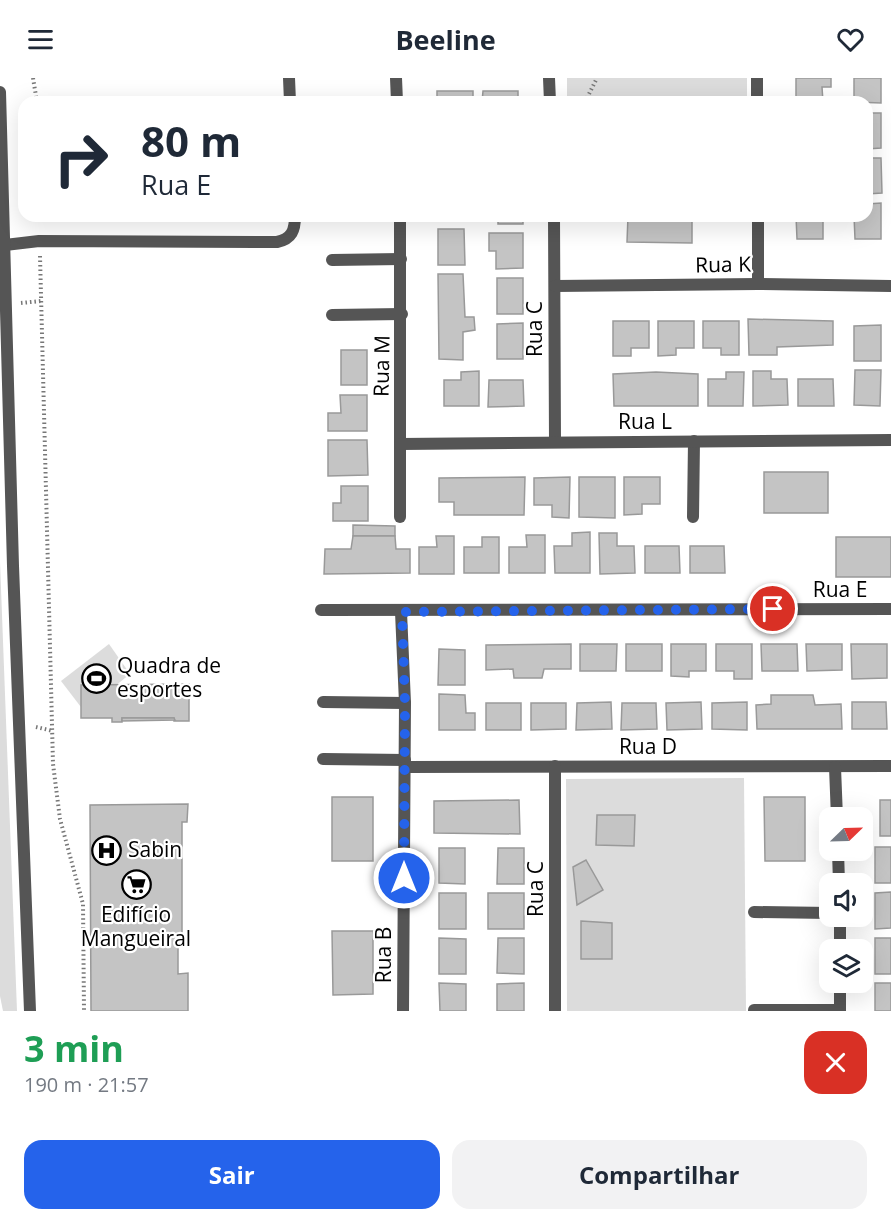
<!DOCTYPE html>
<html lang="pt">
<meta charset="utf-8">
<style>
:root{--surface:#fff;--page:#f2f2f3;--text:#1f2937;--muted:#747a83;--accent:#2563eb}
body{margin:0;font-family:"Open Sans",sans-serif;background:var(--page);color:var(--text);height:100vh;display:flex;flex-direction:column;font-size:22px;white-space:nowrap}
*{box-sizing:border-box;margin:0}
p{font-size:20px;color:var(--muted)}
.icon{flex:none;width:33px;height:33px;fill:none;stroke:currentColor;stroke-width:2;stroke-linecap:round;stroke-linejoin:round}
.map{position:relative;height:933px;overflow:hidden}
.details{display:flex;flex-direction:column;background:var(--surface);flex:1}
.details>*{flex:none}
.hud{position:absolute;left:18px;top:18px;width:855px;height:126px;border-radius:18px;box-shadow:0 6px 24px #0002;background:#fff;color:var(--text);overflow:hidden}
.needle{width:39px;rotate:67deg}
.controls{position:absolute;left:819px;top:729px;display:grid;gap:12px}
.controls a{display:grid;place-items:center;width:54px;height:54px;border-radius:12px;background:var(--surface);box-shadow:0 6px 24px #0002;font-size:30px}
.pin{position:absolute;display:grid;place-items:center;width:51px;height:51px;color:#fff;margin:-26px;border:3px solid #fff;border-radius:50%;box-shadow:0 2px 6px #0007}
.me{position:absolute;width:66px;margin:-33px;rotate:0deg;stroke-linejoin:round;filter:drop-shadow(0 0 4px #0008)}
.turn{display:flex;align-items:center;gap:21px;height:126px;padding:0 24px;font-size:27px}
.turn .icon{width:78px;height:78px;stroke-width:2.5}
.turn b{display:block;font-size:42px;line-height:51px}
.round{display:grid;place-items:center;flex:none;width:63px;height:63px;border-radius:18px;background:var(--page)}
.headline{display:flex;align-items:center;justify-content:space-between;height:102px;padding:0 24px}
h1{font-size:36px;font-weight:700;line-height:45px;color:#1e9e55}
.cta{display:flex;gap:12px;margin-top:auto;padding:12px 24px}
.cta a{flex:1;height:69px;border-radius:18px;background:var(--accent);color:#fff;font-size:24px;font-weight:700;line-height:69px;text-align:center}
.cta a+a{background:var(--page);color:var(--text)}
header{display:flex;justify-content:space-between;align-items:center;height:78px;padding:0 24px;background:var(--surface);font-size:27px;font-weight:700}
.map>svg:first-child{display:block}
</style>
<header><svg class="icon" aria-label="menu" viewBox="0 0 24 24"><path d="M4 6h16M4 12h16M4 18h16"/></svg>Beeline<svg class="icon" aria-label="heart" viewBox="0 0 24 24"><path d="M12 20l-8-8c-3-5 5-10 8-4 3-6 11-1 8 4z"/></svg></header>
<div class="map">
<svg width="891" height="933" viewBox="0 0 891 933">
<rect width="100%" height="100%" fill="#fff"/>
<g fill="#dcdcdc">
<rect x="567" y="0" width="180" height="24"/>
<polygon points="0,484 17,933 3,933 0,918"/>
<polygon points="109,566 130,596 84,633 61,603"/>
<polygon points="744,700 746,933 567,933 566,701"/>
</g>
<g fill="#c4c4c4" stroke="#999" stroke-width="1.5">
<polygon points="796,0 831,0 831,9 822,9 823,24 796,24"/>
<polygon points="854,0 881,0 881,25 854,24"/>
<rect x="437" y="13" width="36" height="11"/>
<polygon points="483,13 518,13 518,24 482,24"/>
<polygon points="867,35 881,35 881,70 867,71"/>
<polygon points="867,80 881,80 882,115 867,116"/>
<polygon points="881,125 881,161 855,161 854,138 867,138 867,126"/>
<rect x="438" y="138" width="34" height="3"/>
<rect x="498" y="138" width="25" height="8"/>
<polygon points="628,138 692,138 692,165 627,164"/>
<polygon points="796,138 823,138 823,161 797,161"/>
<polygon points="438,151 464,151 465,187 438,187"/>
<polygon points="489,155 523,155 523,190 496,191 496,173 489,173"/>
<polygon points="438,196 463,196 465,239 474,239 475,252 463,254 463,282 439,281"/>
<rect x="497" y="200" width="26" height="36"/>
<polygon points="748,241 833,243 833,267 777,269 777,277 749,277"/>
<polygon points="613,243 649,243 649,270 631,270 631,278 613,278"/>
<polygon points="658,243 694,243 694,270 676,270 676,277 658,278"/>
<polygon points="703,243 739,243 739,277 721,277 721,270 703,270"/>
<polygon points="523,245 523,281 497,281 497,246"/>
<polygon points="881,247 881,283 854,283 854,248"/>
<rect x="341" y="272" width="26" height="35"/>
<polygon points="855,292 881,292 880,328 854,327"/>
<polygon points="479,293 479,328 444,328 444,302 461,302 461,294"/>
<polygon points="753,293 771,293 771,301 787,301 788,327 753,328"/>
<polygon points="656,294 698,296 698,328 614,328 613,296"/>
<polygon points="726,294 744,294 743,328 708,328 708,301 726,301"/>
<polygon points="798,301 833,301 834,328 798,328"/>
<polygon points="489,302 523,302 524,328 488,329"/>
<polygon points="340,317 367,317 367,353 328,353 328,335 341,335"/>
<polygon points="328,362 367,362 368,397 328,398"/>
<rect x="764" y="394" width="64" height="41"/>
<polygon points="525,399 524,437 454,437 454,424 439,424 439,400"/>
<polygon points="570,399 569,440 552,439 552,427 534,427 534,400"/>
<polygon points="579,399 615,399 615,440 579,439"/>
<polygon points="624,399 660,399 660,426 642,426 642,436 624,437"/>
<polygon points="341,408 368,408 368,443 333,443 333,425 341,425"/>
<polygon points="353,447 395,448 395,458 353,458"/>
<polygon points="590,454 590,495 555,495 554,468 572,468 572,455"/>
<polygon points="599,455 617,455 617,468 634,468 635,495 600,496"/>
<polygon points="526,457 545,457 545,495 509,495 509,469 527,469"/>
<polygon points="353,458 395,458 396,471 410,471 410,495 324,496 325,471 351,471"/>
<polygon points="436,458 454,458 454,496 419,496 419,469 437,469"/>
<polygon points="482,459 499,459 499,495 464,495 464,469 482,469"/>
<rect x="836" y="459" width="55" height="40"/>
<polygon points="645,468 679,468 680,495 645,495"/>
<polygon points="724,468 725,495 690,495 690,468"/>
<polygon points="571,566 571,591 544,591 542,600 514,600 513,591 486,592 486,567"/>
<polygon points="580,566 617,566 616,593 580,593"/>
<rect x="626" y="566" width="36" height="27"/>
<polygon points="671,566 706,566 706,593 689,593 689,599 671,598"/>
<polygon points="716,566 752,566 752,601 734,601 734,593 716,593"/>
<polygon points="761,566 797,566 798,593 762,593"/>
<polygon points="806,566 842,566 842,592 807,593"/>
<polygon points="851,566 887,566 887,600 852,601"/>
<polygon points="439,571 465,572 465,607 438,607"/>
<polygon points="189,606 189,643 174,643 174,640 122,640 122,644 112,644 112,640 81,640 81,607"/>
<polygon points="439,616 465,617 466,635 475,635 475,652 439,652"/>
<polygon points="771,617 813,617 815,627 841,626 842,651 757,651 756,627 771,626"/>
<polygon points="611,624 612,651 576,652 577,625"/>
<polygon points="701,624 702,651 667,652 666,625"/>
<polygon points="747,624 747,652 712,651 712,625"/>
<polygon points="852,624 886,624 887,651 852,651"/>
<rect x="486" y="625" width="35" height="27"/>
<polygon points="531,625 566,625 566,651 531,652"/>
<polygon points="656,625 657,651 621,652 622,625"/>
<polygon points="122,640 174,640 175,642 122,643"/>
<rect x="332" y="719" width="41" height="64"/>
<polygon points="764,719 805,719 805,783 765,783"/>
<polygon points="519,722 520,756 434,755 434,723"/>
<rect x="880" y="722" width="11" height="36"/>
<polygon points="188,726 187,744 182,744 182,868 178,868 178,896 188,895 188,933 91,933 90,727"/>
<polygon points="597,737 635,737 634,768 596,767"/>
<rect x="875" y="769" width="16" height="36"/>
<polygon points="439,770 465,770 465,806 439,805"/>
<polygon points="498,770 524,770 524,806 497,806"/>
<polygon points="586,782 603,812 577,827 573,789"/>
<polygon points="891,814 891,850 875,851 875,815"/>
<rect x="439" y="815" width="27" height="36"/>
<rect x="488" y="815" width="36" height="36"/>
<polygon points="581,843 612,845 612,881 581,881"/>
<polygon points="332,853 373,853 373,916 333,917"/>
<polygon points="439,860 466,861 466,896 439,896"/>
<polygon points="498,860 524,860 524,896 497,895"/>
<rect x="875" y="860" width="16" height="36"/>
<polygon points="439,905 466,906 466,933 440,933"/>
<polygon points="524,905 524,933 497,933 497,906"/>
<rect x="875" y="905" width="16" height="28"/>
</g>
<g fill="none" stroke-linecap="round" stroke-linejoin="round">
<g stroke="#777" stroke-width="4" stroke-dasharray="1.5 3" stroke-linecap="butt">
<polyline points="33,0 37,24"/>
<polyline points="585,24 597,0"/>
<polyline points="40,178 53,686 60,741 83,826 84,933"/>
<polyline points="21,225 41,223"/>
<polyline points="36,649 53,653"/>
</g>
<g stroke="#555" stroke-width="12">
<polyline points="332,182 401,181"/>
<polyline points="332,237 402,236"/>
<polyline points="693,439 694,363"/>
<polyline points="323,624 405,625"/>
<polyline points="323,681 405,682"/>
<polyline points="754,834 830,835"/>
<polyline points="754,932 840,932"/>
</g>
<g stroke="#555" stroke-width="12">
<polyline points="289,0 290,24"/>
<polyline points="396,0 397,24"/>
<polyline points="549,0 550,24"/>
<polyline points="757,0 757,24"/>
<polyline points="400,138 400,439"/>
<polyline points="554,138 555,364"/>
<path d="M5,167L39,163L277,164C292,161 295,152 295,138"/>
<polyline points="758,206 758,138"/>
<polyline points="555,208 758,206 891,208"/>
<polyline points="400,366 891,362"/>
<polyline points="321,532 891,531"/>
<polyline points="401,534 405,625 403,933"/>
<polyline points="405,689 891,688"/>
<polyline points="835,689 837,740"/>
<polyline points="838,772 839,806"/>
<polyline points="840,838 840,872"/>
<polyline points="840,904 840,933"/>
<polyline points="555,933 555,688"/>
</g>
<polyline stroke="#555" stroke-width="12" points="0,14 13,488 30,933"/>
</g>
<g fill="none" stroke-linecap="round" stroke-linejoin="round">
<polyline stroke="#2563eb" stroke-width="10" stroke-dasharray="0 18" points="404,800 405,625 402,534 773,531"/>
</g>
<defs>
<symbol id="stadium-ring" viewBox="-11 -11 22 22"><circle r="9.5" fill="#fff" stroke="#000" stroke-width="1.5"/><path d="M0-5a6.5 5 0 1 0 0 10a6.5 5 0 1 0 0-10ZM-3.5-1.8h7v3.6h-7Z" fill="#000"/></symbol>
<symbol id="hospital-ring" viewBox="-11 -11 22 22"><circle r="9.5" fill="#fff" stroke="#000" stroke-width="1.5"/><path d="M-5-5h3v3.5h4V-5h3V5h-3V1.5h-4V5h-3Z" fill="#000"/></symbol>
<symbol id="supermarket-ring" viewBox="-11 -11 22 22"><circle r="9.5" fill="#fff" stroke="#000" stroke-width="1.5"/><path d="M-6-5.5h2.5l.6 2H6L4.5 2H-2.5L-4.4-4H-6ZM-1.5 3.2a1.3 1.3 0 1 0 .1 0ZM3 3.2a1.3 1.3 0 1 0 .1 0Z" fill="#000"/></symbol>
</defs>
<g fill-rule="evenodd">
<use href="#stadium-ring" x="80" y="584" width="33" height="33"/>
<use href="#hospital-ring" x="90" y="756" width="33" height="33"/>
<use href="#supermarket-ring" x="120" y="790" width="33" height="33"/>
</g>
<g text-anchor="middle" stroke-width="4.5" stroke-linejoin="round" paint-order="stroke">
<g font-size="21" fill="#000" stroke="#fff">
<text transform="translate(723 187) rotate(-1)" y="7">Rua K</text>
<text transform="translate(535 251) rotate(-90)" y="7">Rua C</text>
<text transform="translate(382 288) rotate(-89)" y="7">Rua M</text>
<text x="645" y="351">Rua L</text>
<text x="840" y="519">Rua E</text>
<text x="648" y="676">Rua D</text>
<text transform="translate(536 811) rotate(-90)" y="7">Rua C</text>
<text transform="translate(384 877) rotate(-90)" y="7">Rua B</text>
</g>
<g font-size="21" fill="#000" stroke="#fff" text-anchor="start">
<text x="117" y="595">Quadra de<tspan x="117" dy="24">esportes</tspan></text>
<text x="128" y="779">Sabin</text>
<text x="136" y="844" text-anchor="middle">Edifício<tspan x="136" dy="24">Mangueiral</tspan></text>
</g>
</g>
</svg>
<div class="controls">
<a><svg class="needle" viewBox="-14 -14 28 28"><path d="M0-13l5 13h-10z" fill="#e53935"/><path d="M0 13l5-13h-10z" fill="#747a83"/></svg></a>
<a><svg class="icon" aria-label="sound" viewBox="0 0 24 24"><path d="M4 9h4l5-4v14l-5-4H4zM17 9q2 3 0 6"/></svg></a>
<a><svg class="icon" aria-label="layers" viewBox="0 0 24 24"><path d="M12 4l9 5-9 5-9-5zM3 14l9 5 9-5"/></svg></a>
</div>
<div class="pin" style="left:773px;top:531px;background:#d93025"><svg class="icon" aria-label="arrive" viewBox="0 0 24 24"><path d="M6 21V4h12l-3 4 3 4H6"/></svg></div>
<svg class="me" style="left:404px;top:800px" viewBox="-20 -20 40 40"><circle r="17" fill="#2563eb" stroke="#fff" stroke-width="3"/><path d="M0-11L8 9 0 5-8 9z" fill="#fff"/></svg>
<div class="hud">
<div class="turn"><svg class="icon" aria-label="right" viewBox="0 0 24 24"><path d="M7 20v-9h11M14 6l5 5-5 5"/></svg><div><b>80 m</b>Rua E</div></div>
</div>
</div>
<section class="details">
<div class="headline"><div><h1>3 min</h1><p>190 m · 21:57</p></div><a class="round" style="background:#d93025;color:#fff"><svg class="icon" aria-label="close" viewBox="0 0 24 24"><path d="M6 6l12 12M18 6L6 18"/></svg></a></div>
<div class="cta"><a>Sair</a><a>Compartilhar</a></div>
</section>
